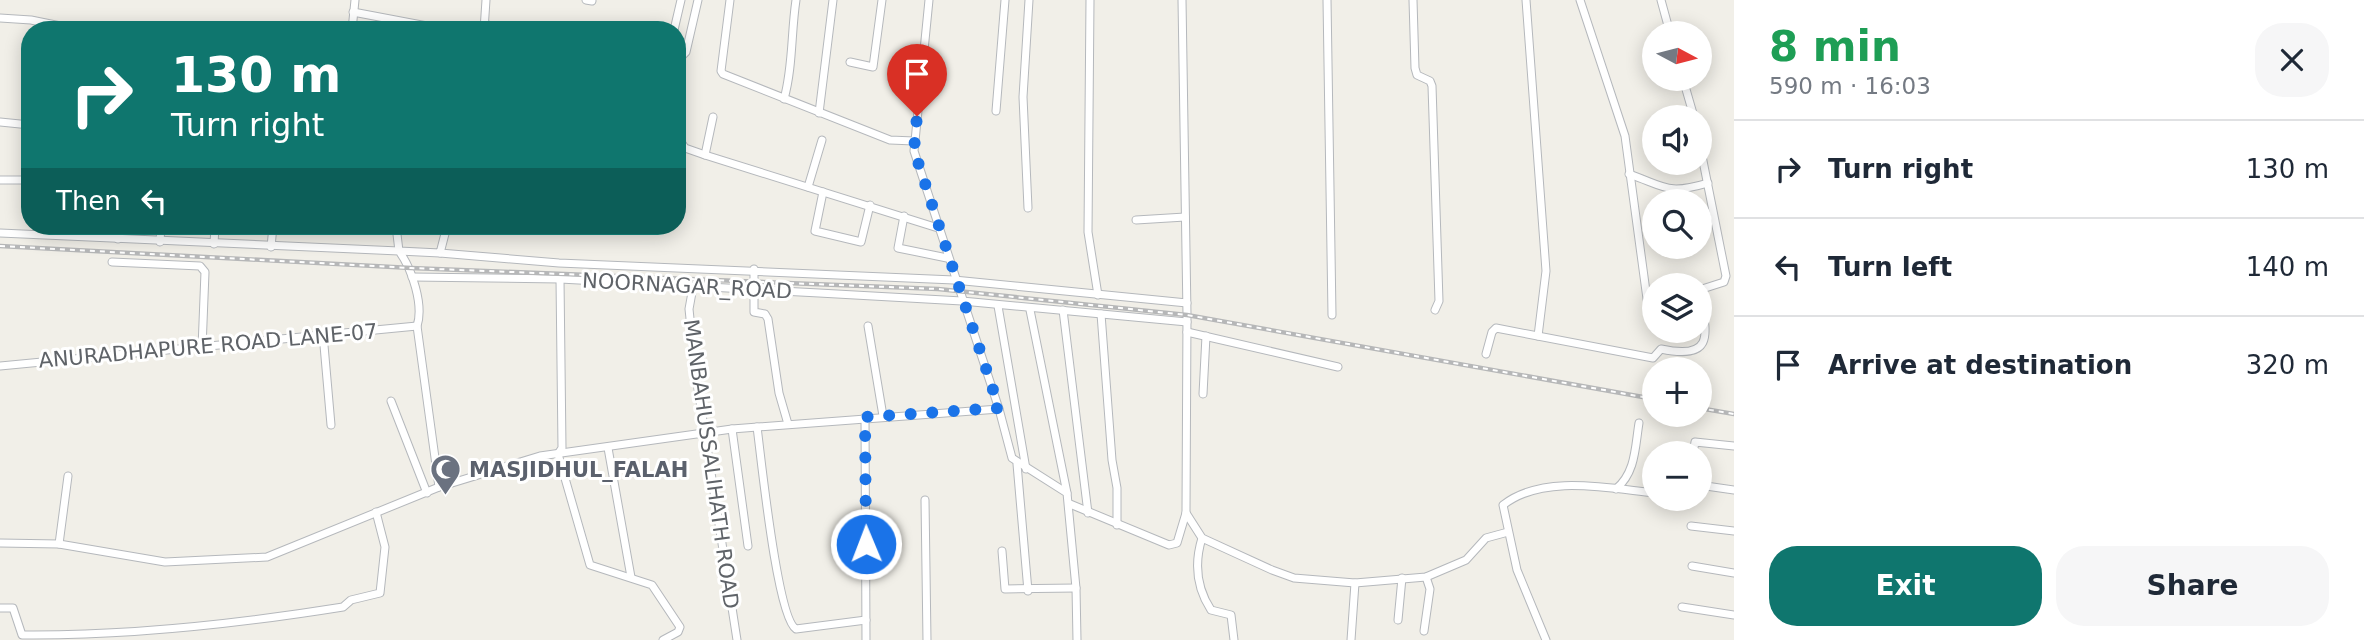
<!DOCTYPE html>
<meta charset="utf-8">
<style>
:root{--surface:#fff;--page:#f6f6f7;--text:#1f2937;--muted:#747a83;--line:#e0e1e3;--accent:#0f766e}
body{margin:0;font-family:"DejaVu Sans",sans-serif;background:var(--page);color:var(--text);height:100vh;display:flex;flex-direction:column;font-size:26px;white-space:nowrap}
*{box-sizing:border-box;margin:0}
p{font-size:23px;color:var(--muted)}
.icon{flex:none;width:38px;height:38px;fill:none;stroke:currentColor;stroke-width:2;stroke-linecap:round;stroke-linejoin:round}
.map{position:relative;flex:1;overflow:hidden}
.side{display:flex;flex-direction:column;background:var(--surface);width:630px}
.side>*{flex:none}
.guide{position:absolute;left:21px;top:21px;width:665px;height:214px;border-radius:28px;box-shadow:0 4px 18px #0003;background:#0f766e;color:#fff;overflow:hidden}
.needle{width:46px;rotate:97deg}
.tools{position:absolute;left:1642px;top:21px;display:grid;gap:14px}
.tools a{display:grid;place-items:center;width:70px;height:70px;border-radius:50%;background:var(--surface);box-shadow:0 4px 18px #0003;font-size:35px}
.pin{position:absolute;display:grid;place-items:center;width:60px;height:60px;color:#fff;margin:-72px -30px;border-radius:50% 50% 50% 0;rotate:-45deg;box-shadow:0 0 7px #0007}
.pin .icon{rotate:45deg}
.me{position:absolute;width:77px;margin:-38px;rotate:359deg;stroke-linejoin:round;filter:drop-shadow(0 0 5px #0008)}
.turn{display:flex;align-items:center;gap:24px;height:147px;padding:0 35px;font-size:32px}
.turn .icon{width:91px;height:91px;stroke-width:2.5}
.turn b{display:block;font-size:49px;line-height:60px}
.then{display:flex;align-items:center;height:66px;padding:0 35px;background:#0003;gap:14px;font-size:26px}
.round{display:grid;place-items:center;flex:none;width:74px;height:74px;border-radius:28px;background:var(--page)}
.head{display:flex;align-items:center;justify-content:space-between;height:119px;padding:0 35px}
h1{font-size:42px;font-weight:700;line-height:52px;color:#1e9e55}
.primary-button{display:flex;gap:14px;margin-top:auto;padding:14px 35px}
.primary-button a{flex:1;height:80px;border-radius:28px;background:var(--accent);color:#fff;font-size:28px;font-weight:700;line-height:80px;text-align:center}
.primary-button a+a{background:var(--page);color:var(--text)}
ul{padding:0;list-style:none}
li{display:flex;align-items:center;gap:21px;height:98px;padding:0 35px;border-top:2px solid var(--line)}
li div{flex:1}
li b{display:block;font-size:26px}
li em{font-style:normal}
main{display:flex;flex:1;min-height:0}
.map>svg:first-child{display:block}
</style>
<main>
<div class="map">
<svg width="1734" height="640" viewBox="0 0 1734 640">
<rect width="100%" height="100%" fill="#f1efe8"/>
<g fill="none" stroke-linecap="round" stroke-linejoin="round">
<defs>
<g id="minor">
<polyline points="586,0 592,1"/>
<polyline points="730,0 721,71 723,74 890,140 914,141"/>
<polyline points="929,0 914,151 999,409 1012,458 1067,493 1076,588 1077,640"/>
<polyline points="1090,0 1088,232 1098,295"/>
<polyline points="1327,0 1332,315"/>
<polyline points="1413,0 1415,68 1417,75 1430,81 1432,86 1439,301 1435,310"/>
<polyline points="1526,0 1546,271 1538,336"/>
<polyline points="1580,0 1625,136 1650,321"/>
<polyline points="1661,0 1670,33"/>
<polyline points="353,12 448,30"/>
<polyline points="0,18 31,20 80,30"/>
<polyline points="485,24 504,30"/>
<polyline points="352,30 355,0"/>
<polyline points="484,30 486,0"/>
<polyline points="674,30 681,0"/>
<polyline points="677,61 686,52 698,0"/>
<polyline points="850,62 873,67 882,0"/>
<polyline points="1683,79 1694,117"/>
<path d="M784,99C793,67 791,33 796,0"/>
<polyline points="996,111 1005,0"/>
<polyline points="819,113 833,0"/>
<polyline points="713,117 705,155 938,228"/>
<polyline points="0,122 30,125"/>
<polyline points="677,136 685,148 705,155"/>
<path d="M1629,174C1666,187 1667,195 1708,183"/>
<polyline points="0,180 30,180"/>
<polyline points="808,187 822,140"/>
<polyline points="823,192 815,231 861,242 870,205"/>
<polyline points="1028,208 1023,97 1029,0"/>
<polyline points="904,216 898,248 947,258"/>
<polyline points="1136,220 1185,217"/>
<polyline points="396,226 399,251 440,253 447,226"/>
<path d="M0,233L399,251C412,269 424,305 417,326L439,487"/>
<polyline points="118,239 118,226"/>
<polyline points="160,242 161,226"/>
<polyline points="214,244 215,226"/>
<polyline points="271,247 273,226"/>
<polyline points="440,253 559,263 954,280 1187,303"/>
<polyline points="112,262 200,266 205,272 202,348"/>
<polyline points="754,269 754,312 765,314 768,319 779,393 788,424"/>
<polyline points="412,277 560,279 819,293 962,301 1187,322"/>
<polyline points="560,279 562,448 558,454 590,565 652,585 680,627 678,632 663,640"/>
<polyline points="693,287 689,309 696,376 737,640"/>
<polyline points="998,306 1026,469"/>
<polyline points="1030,310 1067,493"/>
<polyline points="1063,310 1088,513"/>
<polyline points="1101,314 1112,460 1117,488 1117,525"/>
<polyline points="868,326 883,416"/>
<polyline points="1187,332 1338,367"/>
<polyline points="323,334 331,425"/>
<path d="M1486,354L1492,332L1496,328L1653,358L1661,349C1718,361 1706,331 1699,290L1724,282L1726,276L1699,141"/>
<polyline points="0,366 417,326"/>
<polyline points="1203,394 1206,336"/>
<polyline points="391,401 427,493"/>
<polyline points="865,417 866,640"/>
<path d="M757,427C761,456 777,618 796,629L866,620"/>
<polyline points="732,429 748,546"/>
<polyline points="608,448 631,577"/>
<polyline points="1693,453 1695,442 1734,446"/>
<polyline points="1017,464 1028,591"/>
<polyline points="1699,485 1734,490"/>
<path d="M1616,489C1636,472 1635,447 1639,423"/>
<polyline points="925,500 927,640"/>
<polyline points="1070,504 1169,545 1177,543 1186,513 1187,315 1182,0"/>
<polyline points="1186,513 1202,538 1272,570 1294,578 1355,583 1426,577 1466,560 1486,538 1508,532"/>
<polyline points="1691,526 1734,531"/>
<path d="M1202,538C1194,564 1196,587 1211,610L1231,615L1234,640"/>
<polyline points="0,543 59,544 165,562 267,557 439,487 540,456 732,429 999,409"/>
<polyline points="59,544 68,476"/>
<polyline points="1002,551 1005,589 1076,588"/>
<polyline points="1692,566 1734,573"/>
<polyline points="1682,607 1734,615"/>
<path d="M0,608H13L22,635C130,636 237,624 343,607L351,600L380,593L385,547L376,512"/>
<polyline points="1398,620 1402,578"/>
<polyline points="1424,631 1430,589 1426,577"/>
<polyline points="1351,640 1355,583"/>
<path d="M1546,640L1517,570L1503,505C1543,474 1607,488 1654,493"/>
</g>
</defs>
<use href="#minor" stroke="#b5b8bc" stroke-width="9"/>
<use href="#minor" stroke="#fff" stroke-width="7"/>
<defs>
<g id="rail">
<polyline points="0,246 411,268 938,289 1187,315 1654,399"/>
<polyline points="1699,408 1734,414"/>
</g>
</defs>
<use href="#rail" stroke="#b6b7b8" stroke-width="4.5"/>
<use href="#rail" stroke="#fff" stroke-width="2" stroke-dasharray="5" stroke-linecap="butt"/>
</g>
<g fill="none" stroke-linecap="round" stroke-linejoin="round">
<polyline stroke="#1a73e8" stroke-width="12" stroke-dasharray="0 21.6" points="866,544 865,417 999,408 914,150 917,116"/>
</g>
<defs>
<symbol id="mosque-pin" viewBox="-11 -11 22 30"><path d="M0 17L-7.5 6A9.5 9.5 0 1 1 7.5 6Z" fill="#6b7280" stroke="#fff"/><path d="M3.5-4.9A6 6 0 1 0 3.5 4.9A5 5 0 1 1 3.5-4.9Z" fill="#fff"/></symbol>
</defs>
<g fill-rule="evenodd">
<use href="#mosque-pin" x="428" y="452" width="35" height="47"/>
</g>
<g text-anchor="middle" stroke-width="6" stroke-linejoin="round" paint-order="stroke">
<g font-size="21" fill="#5f6368" stroke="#fff">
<text transform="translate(687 286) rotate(3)" y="7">NOORNAGAR_ROAD</text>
<text transform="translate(208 346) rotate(-5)" y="7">ANURADHAPURE ROAD LANE-07</text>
<text transform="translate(711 464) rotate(82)" y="7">MANBAHUSSALIHATH ROAD</text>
</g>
<g font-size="21" font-weight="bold" fill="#5b616d" stroke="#fff" text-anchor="start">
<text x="469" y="477">MASJIDHUL_FALAH</text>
</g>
</g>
</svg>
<div class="tools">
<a><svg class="needle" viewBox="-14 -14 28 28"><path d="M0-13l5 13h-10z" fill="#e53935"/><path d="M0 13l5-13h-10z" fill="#747a83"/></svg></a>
<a><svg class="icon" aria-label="sound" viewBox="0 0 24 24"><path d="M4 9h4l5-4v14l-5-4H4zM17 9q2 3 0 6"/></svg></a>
<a><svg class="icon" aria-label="search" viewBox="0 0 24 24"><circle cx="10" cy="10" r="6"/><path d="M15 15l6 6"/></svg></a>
<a><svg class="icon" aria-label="layers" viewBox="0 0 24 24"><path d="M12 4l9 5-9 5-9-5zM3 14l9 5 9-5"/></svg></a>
<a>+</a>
<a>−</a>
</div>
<div class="pin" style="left:917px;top:116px;background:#d93025"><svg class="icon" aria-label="arrive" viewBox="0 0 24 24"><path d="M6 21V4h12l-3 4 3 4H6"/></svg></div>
<svg class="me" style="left:866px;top:544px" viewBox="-20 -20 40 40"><circle r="17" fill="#1a73e8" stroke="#fff" stroke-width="3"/><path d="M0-11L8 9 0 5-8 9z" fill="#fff"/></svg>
<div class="guide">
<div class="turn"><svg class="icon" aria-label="right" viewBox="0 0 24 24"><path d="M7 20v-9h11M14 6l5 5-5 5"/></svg><div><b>130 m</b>Turn right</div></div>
<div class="then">Then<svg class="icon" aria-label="left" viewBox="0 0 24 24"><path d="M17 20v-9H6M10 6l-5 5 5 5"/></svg></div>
</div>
</div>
<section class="side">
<div class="head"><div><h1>8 min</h1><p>590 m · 16:03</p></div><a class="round"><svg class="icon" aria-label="close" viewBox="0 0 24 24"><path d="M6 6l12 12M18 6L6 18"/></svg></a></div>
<ul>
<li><svg class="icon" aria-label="right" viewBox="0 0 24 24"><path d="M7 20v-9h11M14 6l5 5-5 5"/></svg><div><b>Turn right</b></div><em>130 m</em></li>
<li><svg class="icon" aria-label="left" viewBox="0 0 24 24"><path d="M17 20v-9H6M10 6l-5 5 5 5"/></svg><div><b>Turn left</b></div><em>140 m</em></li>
<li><svg class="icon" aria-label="arrive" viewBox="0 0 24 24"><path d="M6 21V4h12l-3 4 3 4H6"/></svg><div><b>Arrive at destination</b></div><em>320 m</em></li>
</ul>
<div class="primary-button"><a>Exit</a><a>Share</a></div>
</section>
</main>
